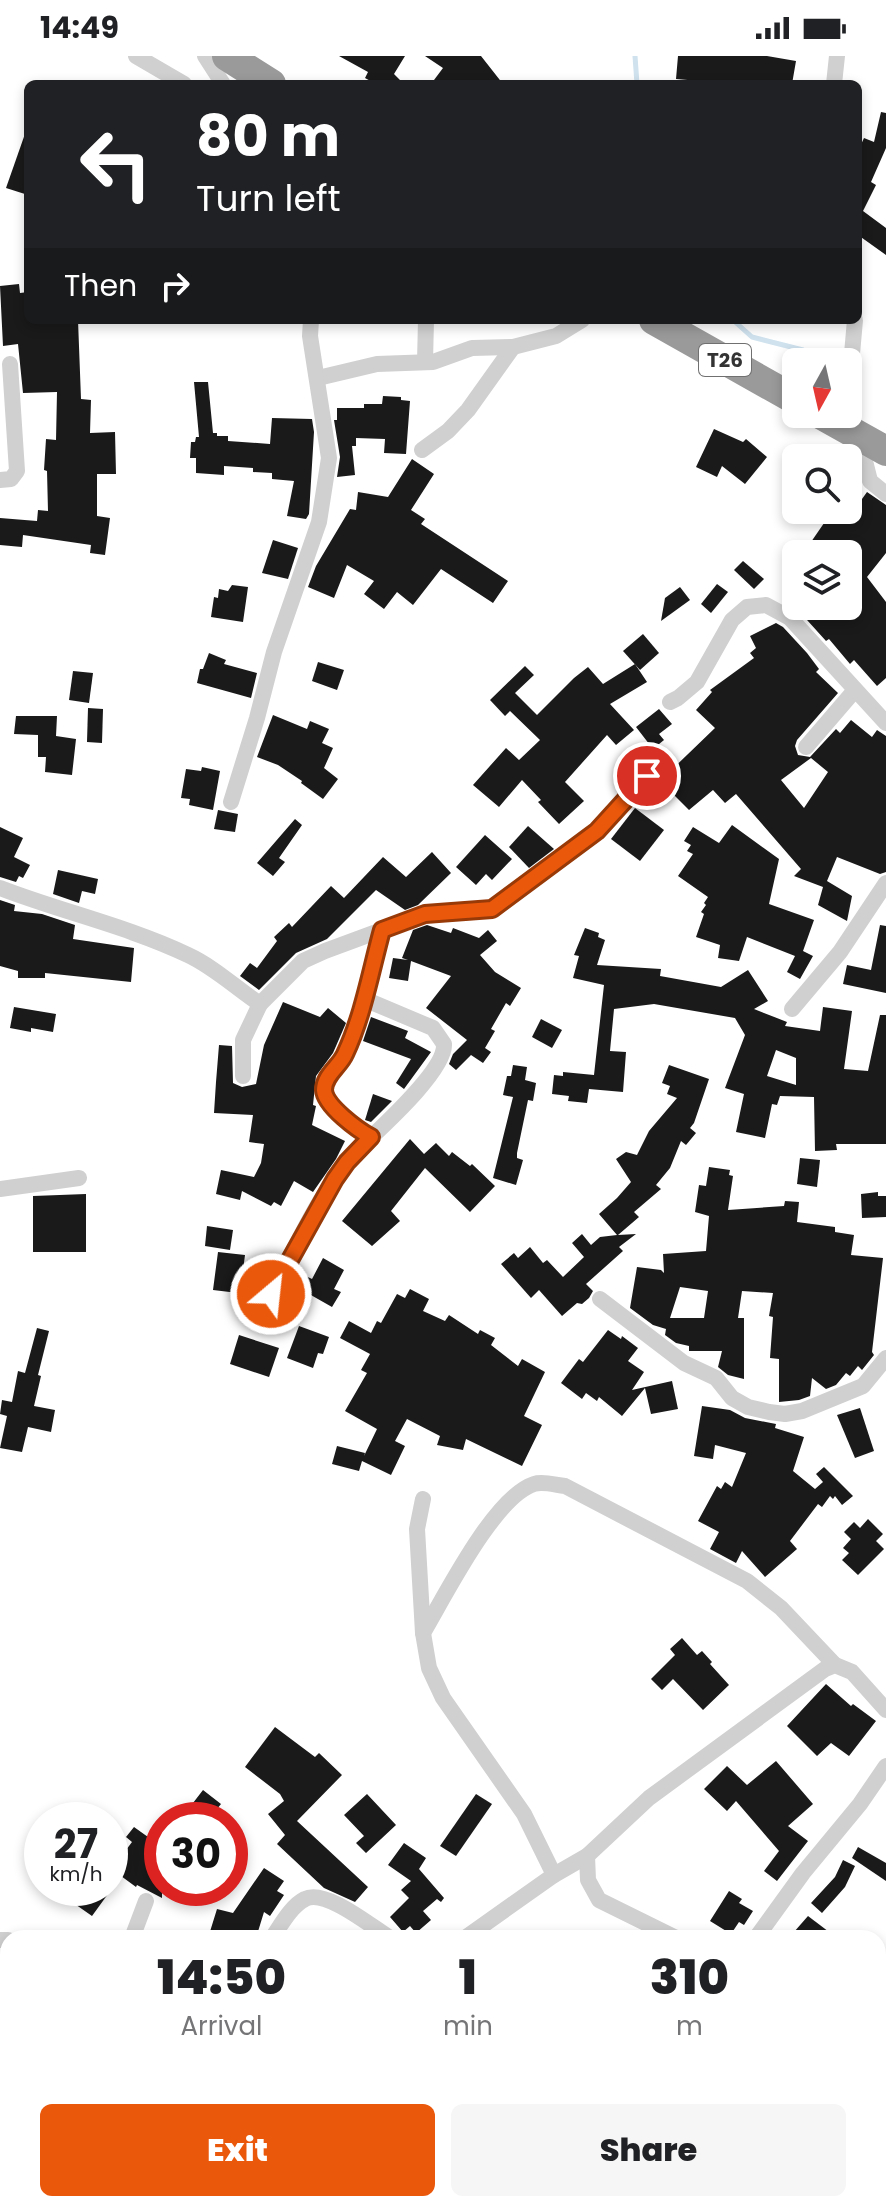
<!DOCTYPE html>
<style>
:root{--surface:#fff;--page:#f6f6f6;--text:#202124;--muted:#757577;--accent:#ea580c}
body{margin:0;font-family:Poppins,sans-serif;background:var(--page);color:var(--text);height:100vh;display:flex;flex-direction:column;font-size:30px;white-space:nowrap}
*{box-sizing:border-box;margin:0}
p{font-size:26px;color:var(--muted)}
.icon{flex:none;width:44px;height:44px;fill:none;stroke:currentColor;stroke-width:2;stroke-linecap:round;stroke-linejoin:round}
.map{position:relative;flex:1;overflow:hidden}
.drawer{position:absolute;left:0px;top:1874px;width:886px;height:282px;display:flex;flex-direction:column;background:var(--surface);border-radius:24px 24px 0 0;box-shadow:0 4px 12px #0003}
.drawer>*{flex:none}
.guide{position:absolute;left:24px;top:24px;width:838px;height:244px;border-radius:12px;box-shadow:0 4px 12px #0003;background:#202124;color:#fff;overflow:hidden}
.needle{width:52px;rotate:188deg}
.buttons{position:absolute;left:782px;top:292px;display:grid;gap:16px}
.buttons a{display:grid;place-items:center;width:80px;height:80px;border-radius:12px;background:var(--surface);box-shadow:0 4px 12px #0003;font-size:40px}
.speed{position:absolute;left:24px;top:1746px;display:flex;gap:16px;font-size:40px;font-weight:700;text-align:center}
.speed>*{display:grid;place-content:center;width:104px;height:104px;border-radius:50%;background:var(--surface);box-shadow:0 4px 12px #0003;line-height:1}
.speed small{font-size:20px;font-weight:400}
.speed .limit{border:12px solid #d22;background:#fff;color:#111}
.pin{position:absolute;display:grid;place-items:center;width:68px;height:68px;color:#fff;margin:-34px;border:4px solid #fff;border-radius:50%;box-shadow:0 2px 8px #0007}
.me{position:absolute;width:88px;margin:-44px;rotate:28deg;stroke-linejoin:round;filter:drop-shadow(0 0 6px #0008)}
.turn{display:flex;align-items:center;gap:28px;height:168px;padding:0 40px;font-size:36px}
.turn .icon{width:104px;height:104px;stroke-width:2.5}
.turn b{display:block;font-size:56px;line-height:68px}
.then{display:flex;align-items:center;height:76px;padding:0 40px;background:#0003;gap:16px;font-size:30px}
.eta{display:flex;justify-content:space-evenly;align-items:center;height:136px;text-align:center}
.eta b{font-size:48px;font-weight:800;line-height:56px}
.button{display:flex;gap:16px;margin-top:auto;padding:16px 40px}
.button a{flex:1;height:92px;border-radius:12px;background:var(--accent);color:#fff;font-size:32px;font-weight:800;line-height:92px;text-align:center}
.button a+a{background:var(--page);color:var(--text)}
.status{display:flex;justify-content:space-between;align-items:center;height:56px;padding:0 40px;background:var(--surface);direction:ltr}
.status svg{height:22px;fill:currentColor}
.map>svg:first-child{display:block}
</style>
<div class="status"><b>14:49</b><svg viewBox="0 0 49 12"><path d="M0 12V9h3v3zM5 12V6h3v6zM10 12V3h3v9zM15 12V0h3v12zM26 1h20v11H26zM47 4h2v5h-2z"/></svg></div>
<div class="map">
<svg width="886" height="2155" viewBox="0 0 886 2155">
<rect width="100%" height="100%" fill="#fff"/>
<g fill="none" stroke-linecap="round" stroke-linejoin="round">
<g stroke="#cfe2ee" stroke-width="5">
<polyline points="635,0 637,28"/>
<polyline points="733,264 752,281 803,294"/>
</g>
</g>
<g fill="#1a1a1a" fill-rule="evenodd">
<polygon points="339,0 405,0 394,18 404,28 376,28 365,22 368,16"/>
<polygon points="425,0 481,0 503,28 431,28 443,12"/>
<polygon points="678,0 767,0 796,5 792,28 698,28 699,25 676,23"/>
<polygon points="881,56 886,57 886,92 871,126 876,129 863,155 886,172 886,199 858,179 858,95 864,82 874,86"/>
<polygon points="26,75 28,75 28,139 6,132"/>
<polygon points="19,228 20,237 28,236 28,264 78,264 81,343 91,344 90,377 115,376 116,418 97,418 97,460 110,462 105,499 90,497 91,489 23,479 22,491 0,489 0,462 37,465 38,454 48,455 47,415 44,414 46,383 56,384 57,336 23,337 18,288 3,290 0,230"/>
<polygon points="194,326 208,326 213,377 217,377 217,380 228,380 228,385 270,388 272,362 312,363 314,376 309,458 306,463 287,460 294,425 272,423 272,417 253,416 253,412 224,410 224,419 196,417 196,402 190,402 191,386 195,386 196,381 199,381"/>
<polygon points="383,340 401,341 401,344 410,345 406,398 384,397 385,383 356,382 356,390 352,390 355,419 337,421 340,401 334,364 337,364 337,352 364,352 364,348 382,348"/>
<polygon points="714,373 743,386 746,383 767,401 745,428 722,410 717,421 696,411"/>
<polygon points="412,403 434,418 411,454 425,463 421,468 508,525 493,547 441,513 413,549 397,536 384,553 364,538 374,525 347,509 334,542 308,531 316,510 350,453 356,454 358,436 388,441"/>
<polygon points="848,434 862,443 867,436 886,449 886,497 867,521 886,546 886,622 877,630 854,604 850,608 829,583 826,585 798,554 782,545 796,535 796,550 848,550 848,498 829,498 811,486 833,454 848,454"/>
<polygon points="273,484 298,492 288,523 262,517"/>
<polygon points="743,505 764,523 754,533 734,514"/>
<polygon points="717,528 728,536 711,557 701,548"/>
<polygon points="232,529 248,531 243,566 211,561 214,541 218,542 219,533 228,535"/>
<polygon points="680,531 690,544 661,565 665,542"/>
<path d="M776,567L783,571L807,597L819,613L816,616L838,637L797,684L795,690L798,699L810,701L836,673L840,677L851,664L872,681L877,674L886,680V816L880,818L837,801L827,825L852,840L847,865L818,849L823,831L794,820L801,813L736,738L725,747L713,734L689,754L660,725L715,672L696,654L712,636L710,634L754,602L750,597L756,592L750,580ZM811,702L828,716L804,752L781,724Z"/>
<polygon points="643,578 659,597 640,614 623,595"/>
<polygon points="209,597 226,604 224,608 257,617 251,642 197,627 200,613 203,613"/>
<polygon points="318,606 344,614 337,634 312,625"/>
<polygon points="635,608 647,626 610,648 634,674 616,689 607,679 565,726 584,745 559,768 538,746 541,744 522,724 499,751 473,729 506,692 519,704 540,684 510,655 505,660 490,644 525,610 534,619 515,637 537,659 574,622 588,611 603,628"/>
<polygon points="73,615 93,617 89,647 69,644"/>
<polygon points="88,652 103,653 102,687 87,686"/>
<polygon points="659,653 672,668 659,678 664,684 653,693 636,671"/>
<polygon points="273,659 307,673 310,665 329,673 322,687 333,692 324,712 338,723 323,743 301,727 302,725 278,709 257,701"/>
<polygon points="16,660 57,660 56,680 76,683 72,719 45,716 46,701 38,701 38,679 14,678"/>
<polygon points="202,711 220,715 213,754 189,749 190,743 181,742 186,713 201,715"/>
<polygon points="635,752 664,774 640,805 611,783"/>
<polygon points="218,754 238,758 235,776 214,773"/>
<polygon points="295,763 302,769 279,802 285,806 273,820 257,807"/>
<polygon points="732,769 779,803 769,848 814,864 803,895 813,900 800,923 787,916 795,900 747,881 739,905 718,902 720,889 696,881 704,858 701,856 706,849 704,847 708,841 678,820 693,798 687,795 691,789 684,785 693,771 719,787"/>
<polygon points="528,770 554,793 529,812 509,791"/>
<polygon points="0,771 23,782 14,801 30,809 23,822 19,820 16,826 0,821"/>
<polygon points="485,779 512,803 492,824 486,818 476,829 456,811"/>
<polygon points="432,796 451,817 418,849 405,854 376,834 327,883 296,897 259,934 240,920 250,907 257,912 277,885 274,881 289,867 292,871 331,830 344,842 383,801 406,821"/>
<polygon points="58,814 98,823 95,838 82,835 79,847 53,838"/>
<polygon points="0,844 15,849 14,855 42,858 75,869 73,883 134,892 131,926 45,917 45,922 18,922 18,915 0,910"/>
<polygon points="427,869 451,877 453,872 479,882 488,874 497,885 480,899 495,916 521,932 510,950 506,947 491,973 495,975 485,992 491,996 483,1007 471,999 456,1014 449,1008 453,998 467,984 426,952 451,920 411,905 408,925 389,922 393,902 408,904 402,902 413,874"/>
<polygon points="880,869 886,870 886,937 843,928 847,909 871,914"/>
<path d="M585,872L599,877L598,881L605,884L597,909L661,913L660,920L721,931L748,914L768,945L754,953L787,966L785,970L820,975L823,951L852,955L844,1013L868,1015L880,959H886V1088H836L837,1094L815,1095L814,1041L780,1040L777,1049L772,1048L765,1082L736,1076L744,1038L725,1032L745,979L735,962L654,948L614,953L610,995L626,996L623,1036L589,1033L587,1047L568,1045L569,1040L552,1038L554,1019L563,1020V1016L594,1019L604,929L573,922L579,900L574,899ZM776,994L796,1002V1029L767,1020Z"/>
<polygon points="283,946 320,961 328,952 346,967 333,997 316,1020 313,1049 316,1050 312,1069 345,1085 336,1103 313,1136 294,1125 281,1150 274,1146 271,1150 242,1135 240,1144 216,1138 221,1114 254,1121 261,1107 264,1088 249,1086 253,1059 214,1057 216,1026 219,989 232,990 233,1027 242,1031 256,1028 264,989"/>
<polygon points="14,951 56,958 53,976 31,972 31,976 10,972"/>
<polygon points="371,961 408,975 405,982 431,996 404,1033 396,1027 411,1003 363,985"/>
<polygon points="541,963 562,974 552,992 532,981"/>
<polygon points="513,1009 527,1011 525,1024 536,1027 533,1045 528,1044 517,1097 517,1102 523,1104 516,1129 493,1122 513,1041 503,1039 507,1020 511,1020"/>
<polygon points="669,1009 709,1023 694,1067 690,1072 696,1077 686,1089 681,1085 670,1112 656,1129 661,1133 634,1156 639,1161 618,1179 636,1178 619,1191 623,1195 586,1228 593,1235 589,1242 582,1248 577,1247 562,1260 539,1234 531,1242 501,1208 514,1197 518,1202 530,1191 543,1207 547,1204 563,1221 584,1201 572,1187 582,1178 591,1189 600,1181 617,1179 599,1158 617,1142 631,1126 616,1103 626,1096 637,1099 649,1075 677,1042 667,1038 670,1030 662,1027"/>
<polygon points="373,1038 392,1045 371,1066 365,1064"/>
<polygon points="410,1083 424,1098 436,1087 449,1100 452,1096 470,1110 472,1108 495,1130 470,1156 425,1112 391,1155 400,1165 372,1190 342,1165"/>
<polygon points="800,1102 820,1104 817,1131 797,1128"/>
<path d="M709,1111L730,1114L729,1119L733,1120L728,1154L784,1150L785,1145L799,1146L797,1166L835,1171V1176L854,1179L851,1199L883,1202L872,1296L874,1299L862,1314L858,1310L850,1320L846,1317L836,1329L826,1333L812,1322L810,1340L799,1344L779,1346V1303L770,1302L773,1261L769,1260L773,1237L742,1235L738,1262H744V1323L728,1319L718,1311L722,1295H689V1290L676,1287L665,1279L666,1273L653,1269L630,1252L637,1211L661,1214L664,1217L663,1198L706,1195L709,1160L695,1156L699,1129L706,1130ZM680,1231L708,1235L704,1262H670Z"/>
<polygon points="878,1136 878,1140 886,1140 886,1161 862,1162 861,1138"/>
<polygon points="86,1138 86,1196 33,1196 33,1140"/>
<polygon points="207,1170 233,1174 230,1194 205,1190"/>
<polygon points="218,1196 245,1199 242,1222 247,1223 246,1235 239,1234 238,1237 213,1234"/>
<polygon points="323,1202 344,1214 334,1233 341,1236 332,1251 295,1230 302,1218 312,1223"/>
<polygon points="410,1233 429,1243 423,1255 445,1265 449,1259 478,1278 480,1274 495,1282 491,1289 518,1310 522,1303 545,1316 524,1360 542,1369 522,1410 466,1383 463,1394 437,1389 440,1380 407,1363 395,1385 405,1390 391,1419 362,1405 359,1415 332,1408 337,1390 365,1397 364,1400 377,1373 345,1355 367,1317 361,1314 370,1298 340,1282 349,1265 371,1277 377,1265 381,1267 397,1238 405,1242"/>
<polygon points="299,1270 329,1281 323,1298 318,1297 313,1312 287,1302"/>
<polygon points="37,1272 49,1275 38,1319 41,1320 34,1350 55,1354 51,1376 28,1371 22,1396 0,1392 7,1360 0,1358 2,1344 12,1346 18,1315 25,1317"/>
<polygon points="608,1274 621,1283 622,1280 638,1292 628,1305 644,1316 632,1334 672,1325 678,1353 651,1358 645,1332 622,1360 599,1341 597,1345 586,1337 582,1343 561,1327 579,1303 583,1306"/>
<polygon points="239,1279 279,1292 269,1321 230,1308"/>
<polygon points="702,1350 730,1354 745,1362 776,1368 775,1372 804,1381 793,1415 815,1433 823,1426 816,1418 824,1411 853,1440 842,1449 835,1440 833,1443 830,1440 822,1451 818,1448 790,1485 797,1493 765,1521 742,1495 736,1507 710,1493 719,1476 698,1465 717,1430 721,1433 725,1426 732,1431 746,1397 715,1389 713,1403 694,1400"/>
<polygon points="860,1352 874,1395 855,1402 837,1359"/>
<polygon points="868,1463 883,1478 876,1485 884,1493 858,1519 842,1504 849,1497 843,1492 851,1483 844,1476 854,1466 860,1472"/>
<polygon points="682,1582 697,1599 702,1595 712,1606 710,1608 729,1629 703,1654 673,1623 662,1634 651,1623 675,1599 670,1593"/>
<polygon points="826,1628 851,1650 853,1648 876,1665 849,1700 831,1687 817,1700 787,1670"/>
<polygon points="275,1671 315,1701 319,1697 342,1719 297,1765 368,1831 355,1846 324,1832 277,1788 285,1779 268,1758 284,1745 280,1738 245,1711"/>
<polygon points="776,1705 813,1748 788,1770 808,1785 777,1825 764,1815 779,1795 736,1745 727,1755 704,1733 727,1710 747,1729"/>
<polygon points="203,1734 221,1748 208,1764 186,1764 196,1750 193,1747"/>
<polygon points="367,1738 396,1769 366,1797 356,1787 364,1780 344,1759"/>
<polygon points="476,1738 492,1748 456,1800 440,1790"/>
<polygon points="134,1771 162,1791 162,1842 137,1829 136,1831 121,1820 92,1860 52,1832 110,1832 110,1800 117,1806 132,1786 126,1781"/>
<polygon points="404,1787 426,1802 419,1813 444,1842 441,1846 437,1843 423,1855 431,1864 416,1877 410,1870 403,1876 390,1861 409,1842 401,1834 411,1825 388,1809"/>
<polygon points="858,1791 886,1807 886,1825 852,1802"/>
<polygon points="843,1804 855,1810 845,1831 822,1857 811,1847 835,1821"/>
<polygon points="264,1812 284,1825 277,1835 284,1839 270,1860 264,1856 256,1882 208,1882 217,1853 233,1857"/>
<polygon points="729,1835 742,1843 739,1847 753,1855 744,1869 739,1866 731,1878 710,1865"/>
<polygon points="808,1860 837,1882 801,1882 794,1876"/>
</g>
<g fill="none" stroke-linecap="round" stroke-linejoin="round">
<g stroke="#d0d0d0" stroke-width="16">
<polyline points="136,0 184,28"/>
<polyline points="205,0 223,28"/>
<polyline points="834,28 837,0"/>
<polyline points="425,306 426,264"/>
<polyline points="318,322 377,308 433,306 472,292 513,291 556,280 582,264"/>
<polyline points="848,343 855,264"/>
<polyline points="859,381 870,425 886,438"/>
<polyline points="422,394 448,375 468,354 513,291"/>
<polyline points="0,424 11,423 17,415 10,308"/>
<polyline points="670,646 678,642 697,626 732,564 747,551 766,549 790,562 886,667"/>
<polyline points="806,691 855,634"/>
<polyline points="231,746 257,662 274,596 319,466 329,402 310,280 311,264"/>
<path d="M0,832C62,856 127,870 188,899C214,911 236,932 260,948L303,905L325,895L425,858L492,853L597,775L647,720"/>
<polyline points="792,953 840,896 886,827"/>
<polyline points="243,1020 243,984 260,948"/>
<path d="M371,1081C358,1074 325,1050 324,1034C324,1019 340,1010 345,998C363,960 371,914 382,874"/>
<polyline points="0,1133 79,1122"/>
<path d="M271,1238C298,1187 323,1127 365,1087C385,1068 446,1013 444,988L433,972L364,943"/>
<polyline points="600,1243 684,1307 716,1322 732,1342 748,1351 769,1356 785,1358 802,1355 863,1330 886,1302"/>
<polyline points="423,1443 417,1473 423,1577 429,1612 443,1642 524,1758 554,1819"/>
<path d="M423,1577C445,1540 494,1441 534,1428C543,1425 555,1429 565,1430L747,1525L781,1552L835,1609"/>
<polyline points="587,1800 588,1824 599,1844 676,1882"/>
<polyline points="132,1882 146,1845"/>
<path d="M272,1882C281,1869 291,1850 305,1843C325,1832 372,1871 390,1882"/>
<polyline points="465,1882 554,1819 587,1800 649,1742 825,1613 835,1609 852,1616 886,1654"/>
<polyline points="756,1882 803,1817 860,1748 886,1710"/>
<polyline points="0,1884 8,1884"/>
<polyline points="878,2015 886,2020"/>
<polyline points="0,2047 8,2048"/>
<polyline points="416,2148 419,2155"/>
<polyline points="709,2148 712,2155"/>
<polyline points="547,2155 552,2148"/>
</g>
<g stroke="#9a9a9a" stroke-width="30">
<polyline points="227,0 271,28"/>
<polyline points="654,264 796,344"/>
<polyline points="820,358 886,395"/>
</g>
</g>
<g fill="none" stroke-linecap="round" stroke-linejoin="round">
<defs>
<path id="route" d="M271,1238L335,1123L347,1106L371,1081C358,1074 325,1050 324,1034C324,1019 340,1010 345,998C363,960 371,914 382,874L425,858L492,853L597,775L647,720"/>
</defs>
<use href="#route" stroke="#983908" stroke-width="20"/>
<use href="#route" stroke="#ea580c" stroke-width="14"/>
</g>
<g text-anchor="middle" stroke-width="8" stroke-linejoin="round" paint-order="stroke">
<rect fill="#fff" stroke="#707070" stroke-width="2" x="699" y="288" width="52" height="32" rx="6"/>
<g font-size="20" font-weight="bold" fill="#333">
<text x="725" y="311">T26</text>
</g>
</g>
</svg>
<div class="buttons">
<a><svg class="needle" viewBox="-14 -14 28 28"><path d="M0-13l5 13h-10z" fill="#e53935"/><path d="M0 13l5-13h-10z" fill="#757577"/></svg></a>
<a><svg class="icon" aria-label="search" viewBox="0 0 24 24"><circle cx="10" cy="10" r="6"/><path d="M15 15l6 6"/></svg></a>
<a><svg class="icon" aria-label="layers" viewBox="0 0 24 24"><path d="M12 4l9 5-9 5-9-5zM3 14l9 5 9-5"/></svg></a>
</div>
<div class="speed"><div>27<small>km/h</small></div><div class="limit">30</div></div>
<div class="pin" style="left:647px;top:720px;background:#d93025"><svg class="icon" aria-label="arrive" viewBox="0 0 24 24"><path d="M6 21V4h12l-3 4 3 4H6"/></svg></div>
<svg class="me" style="left:271px;top:1238px" viewBox="-20 -20 40 40"><circle r="17" fill="#ea580c" stroke="#fff" stroke-width="3"/><path d="M0-11L8 9 0 5-8 9z" fill="#fff"/></svg>
<div class="guide">
<div class="turn"><svg class="icon" aria-label="left" viewBox="0 0 24 24"><path d="M17 20v-9H6M10 6l-5 5 5 5"/></svg><div><b>80 m</b>Turn left</div></div>
<div class="then">Then<svg class="icon" aria-label="right" viewBox="0 0 24 24"><path d="M7 20v-9h11M14 6l5 5-5 5"/></svg></div>
</div>
<section class="drawer">
<div class="eta">
<div><b>14:50</b><p>Arrival</p></div>
<div><b>1</b><p>min</p></div>
<div><b>310</b><p>m</p></div>
</div>
<div class="button"><a>Exit</a><a>Share</a></div>
</section>
</div>
